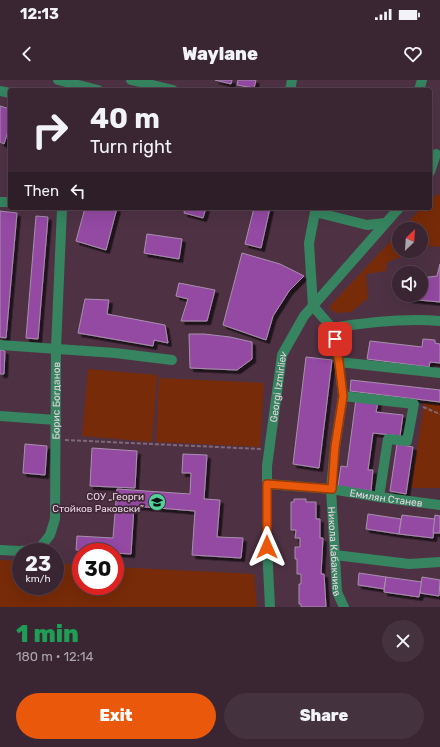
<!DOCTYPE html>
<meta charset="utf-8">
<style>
:root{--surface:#3a2633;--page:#45323f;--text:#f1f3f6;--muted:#aba5ac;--line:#54434e;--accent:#ea580c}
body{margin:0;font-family:Rubik,sans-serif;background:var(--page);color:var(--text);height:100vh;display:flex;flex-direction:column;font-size:15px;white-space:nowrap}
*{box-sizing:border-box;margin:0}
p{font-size:13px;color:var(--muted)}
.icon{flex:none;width:22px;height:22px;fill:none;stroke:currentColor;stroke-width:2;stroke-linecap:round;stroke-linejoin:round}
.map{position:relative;height:527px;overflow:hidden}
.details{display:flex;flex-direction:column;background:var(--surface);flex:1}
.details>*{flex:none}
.guide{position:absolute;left:8px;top:8px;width:424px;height:122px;border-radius:4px;box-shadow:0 4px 16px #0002,0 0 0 1px var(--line);background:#3a2633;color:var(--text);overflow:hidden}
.needle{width:26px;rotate:25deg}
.buttons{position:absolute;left:392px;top:142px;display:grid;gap:8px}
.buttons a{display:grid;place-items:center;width:36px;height:36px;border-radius:50%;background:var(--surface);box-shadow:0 4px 16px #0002,0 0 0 1px var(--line);font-size:20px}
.speed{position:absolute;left:12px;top:463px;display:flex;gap:8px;font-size:20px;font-weight:700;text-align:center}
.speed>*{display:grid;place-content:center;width:52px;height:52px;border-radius:50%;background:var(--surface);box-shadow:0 4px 16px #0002,0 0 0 1px var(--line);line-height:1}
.speed small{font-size:10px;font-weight:400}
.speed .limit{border:6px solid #d22;background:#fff;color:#111}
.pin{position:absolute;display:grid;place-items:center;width:34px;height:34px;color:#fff;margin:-17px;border-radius:8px;box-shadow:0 2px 6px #0006}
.me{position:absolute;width:44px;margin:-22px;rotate:0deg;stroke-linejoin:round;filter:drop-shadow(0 0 3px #0008)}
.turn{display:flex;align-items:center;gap:14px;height:84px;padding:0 16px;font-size:18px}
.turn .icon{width:52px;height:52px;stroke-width:2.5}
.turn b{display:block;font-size:28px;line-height:34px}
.then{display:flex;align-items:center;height:38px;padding:0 16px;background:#0003;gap:8px;font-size:15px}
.round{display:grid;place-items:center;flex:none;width:42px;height:42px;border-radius:21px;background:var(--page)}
.head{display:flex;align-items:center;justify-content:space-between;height:68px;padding:0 16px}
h1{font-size:24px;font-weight:800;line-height:30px;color:#1e9e55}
.button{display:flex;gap:8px;margin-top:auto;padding:8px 16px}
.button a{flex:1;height:46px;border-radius:24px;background:var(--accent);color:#fff;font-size:16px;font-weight:800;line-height:46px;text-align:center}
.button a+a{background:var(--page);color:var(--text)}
.status{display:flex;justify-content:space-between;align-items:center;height:28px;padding:0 20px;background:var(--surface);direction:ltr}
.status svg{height:11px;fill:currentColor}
header{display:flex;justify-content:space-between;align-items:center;height:52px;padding:0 16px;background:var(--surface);font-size:18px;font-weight:800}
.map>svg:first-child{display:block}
</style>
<div class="status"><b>12:13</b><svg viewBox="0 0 49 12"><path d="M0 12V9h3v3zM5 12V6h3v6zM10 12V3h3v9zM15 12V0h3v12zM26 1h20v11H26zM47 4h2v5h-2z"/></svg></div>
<header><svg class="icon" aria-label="back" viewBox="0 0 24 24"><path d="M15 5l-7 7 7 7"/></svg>Waylane<svg class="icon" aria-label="heart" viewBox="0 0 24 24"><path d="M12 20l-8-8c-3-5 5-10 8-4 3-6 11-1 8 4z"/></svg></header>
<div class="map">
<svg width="440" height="527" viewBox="0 0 440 527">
<defs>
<filter id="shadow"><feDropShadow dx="3.5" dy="3.5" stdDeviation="0" flood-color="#0009"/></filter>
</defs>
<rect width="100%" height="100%" fill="#4e3244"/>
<g fill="#782b08">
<polygon points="440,114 440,167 431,166 421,169 421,149 402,149 421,128 430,128 430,118"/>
<polygon points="399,152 399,171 417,171 387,182 386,191 366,194 368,218 351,232 335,233 329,227"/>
<polygon points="88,289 157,295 152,362 82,356"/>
<polygon points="159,298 264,303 260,367 156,362"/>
<polygon points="424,323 440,325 440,408 411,408"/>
<polygon points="0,480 21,481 21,506 55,506 55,483 81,485 81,506 115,506 115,487 254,494 257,527 0,527"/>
</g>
<g fill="#944aa3" stroke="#a890ad" filter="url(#shadow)">
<polygon points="215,0 232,0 231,4"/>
<polygon points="238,0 256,0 254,8 237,5"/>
<polygon points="0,26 10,29 10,45 4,64 0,62"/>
<polygon points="85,128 117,128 106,170 76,161"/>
<polygon points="185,128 206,128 203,138 184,133"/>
<polygon points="254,128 270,128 261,168 245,164"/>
<polygon points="0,131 17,133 6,258 0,257"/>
<polygon points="36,136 48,137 38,259 26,258"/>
<polygon points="147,154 182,159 179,179 144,173"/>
<polygon points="242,173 280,184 304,196 289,211 273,236 266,260 223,245"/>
<polygon points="440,184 440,222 408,219 408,215 421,215 421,198 437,196"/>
<polygon points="179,203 215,210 207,241 181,241 188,219 176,216"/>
<polygon points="85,219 109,220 107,234 165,245 168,263 154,260 153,266 78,253"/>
<polygon points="189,254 204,254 230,257 252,262 252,279 237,290 190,288"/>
<polygon points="423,259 435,260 435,263 440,264 440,283 430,282 429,287 367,279 370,261 422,267"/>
<polygon points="0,270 5,271 4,294 0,294"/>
<polygon points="306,277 332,280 319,388 293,384"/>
<polygon points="351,300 440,310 440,322 350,311"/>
<polygon points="356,319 378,322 376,332 403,335 400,356 373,353 368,390 373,390 371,411 338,406 341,386 347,387"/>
<polygon points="25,364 47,366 45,395 23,393"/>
<polygon points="397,364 413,367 406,414 390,411"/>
<polygon points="92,368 137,371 135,408 90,406"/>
<polygon points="183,374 207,375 204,419 220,420 217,457 243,458 241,478 192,475 195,431 134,426 131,474 115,473 115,472 76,470 77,456 113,458 117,409 190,414 191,393 182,393"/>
<polygon points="294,419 306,419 306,422 316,422 316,439 320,439 320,458 323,458 321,494 324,494 326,527 301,527 301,524 299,524 299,504 301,504 301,494 297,494 297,479 295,479 295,467 300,467 300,458 295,458 296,450 291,450 291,422 294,422"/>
<polygon points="368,434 401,439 399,454 366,449"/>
<polygon points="402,435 435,439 433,458 399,454"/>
<polygon points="435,435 440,436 440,453 433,453"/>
<polygon points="359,493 386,497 384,509 358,505"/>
<polygon points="386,497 422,502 419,517 384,512"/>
<polygon points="422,497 440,500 439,516 420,513"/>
</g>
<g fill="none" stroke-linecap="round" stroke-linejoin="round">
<g stroke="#806877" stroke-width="2" stroke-dasharray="4 2" stroke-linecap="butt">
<polyline points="423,327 440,334"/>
<polyline points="65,360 261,369"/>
</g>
<g stroke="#368460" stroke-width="10">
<polyline points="58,0 98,10"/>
<polyline points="131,0 173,10"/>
<polyline points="290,10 292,0"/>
<polyline points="419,10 422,0"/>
<polyline points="0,11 10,13"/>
<polyline points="430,92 436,74"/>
<polyline points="0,122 10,122"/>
<path d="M385,143L367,145L315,132L309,163L313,226L332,248C368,242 404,238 440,241"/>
<path id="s1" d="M332,248L339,282L343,316L335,367L331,409L337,512L344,527"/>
<polyline points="0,265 115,273 172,280"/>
<polyline points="339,282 440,293"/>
<polyline points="343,316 414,324 407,361 388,359 379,417"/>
<polyline points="0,336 56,340"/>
<path id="s2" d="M267,404L331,409L379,417L440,425"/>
<path id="s3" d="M0,470L20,471L39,469L50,455L55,439L56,268L62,128"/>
<polyline points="335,475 409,484 440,482"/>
<path id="s4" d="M270,527L267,467V386L282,275L304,236L399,128"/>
</g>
</g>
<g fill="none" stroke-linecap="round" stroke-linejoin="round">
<defs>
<polyline id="route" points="267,467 267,404 332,409 335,367 343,316 339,282 335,259"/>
</defs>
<use href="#route" stroke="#983908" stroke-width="10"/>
<use href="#route" stroke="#ea580c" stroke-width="7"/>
</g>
<defs>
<symbol id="school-disc" viewBox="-11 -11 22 22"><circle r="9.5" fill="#4fd399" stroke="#43283a"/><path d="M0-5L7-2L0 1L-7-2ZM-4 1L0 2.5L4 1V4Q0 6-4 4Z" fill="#111"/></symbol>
</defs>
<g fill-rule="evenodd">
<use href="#school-disc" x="147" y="412" width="20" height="20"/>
</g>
<g text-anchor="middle" stroke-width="3.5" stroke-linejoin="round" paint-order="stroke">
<g font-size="10" fill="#e8d6e1" stroke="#43283a">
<text dy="4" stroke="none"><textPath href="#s4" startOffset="221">Georgi Izmirliev</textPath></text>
<text dy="4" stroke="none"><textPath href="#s3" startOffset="192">Борис Богданов</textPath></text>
<text dy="4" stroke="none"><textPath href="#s2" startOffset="120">Емилян Станев</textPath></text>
<text dy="4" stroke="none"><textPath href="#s1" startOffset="225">Никола Кабакчиев</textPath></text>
</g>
<g font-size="10" fill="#e8d6e1" stroke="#43283a" text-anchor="end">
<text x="144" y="420">СОУ „Георги<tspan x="144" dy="12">Стойков Раковски”</tspan></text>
</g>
</g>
</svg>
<div class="buttons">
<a><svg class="needle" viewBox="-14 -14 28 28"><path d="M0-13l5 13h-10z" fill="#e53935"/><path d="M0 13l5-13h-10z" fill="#aba5ac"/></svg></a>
<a><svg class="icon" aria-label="sound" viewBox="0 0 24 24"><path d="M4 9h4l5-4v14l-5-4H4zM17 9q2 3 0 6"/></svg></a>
</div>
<div class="speed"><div>23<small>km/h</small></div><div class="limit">30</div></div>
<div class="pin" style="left:335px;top:259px;background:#d93025"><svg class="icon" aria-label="arrive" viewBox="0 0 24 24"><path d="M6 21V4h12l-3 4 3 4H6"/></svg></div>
<svg class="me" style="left:267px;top:467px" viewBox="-20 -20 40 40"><path d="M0-17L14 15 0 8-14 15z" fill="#ea580c" stroke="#fff" stroke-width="4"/></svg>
<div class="guide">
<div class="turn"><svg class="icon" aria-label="right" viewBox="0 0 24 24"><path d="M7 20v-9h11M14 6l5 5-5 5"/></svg><div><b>40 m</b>Turn right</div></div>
<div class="then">Then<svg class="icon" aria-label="left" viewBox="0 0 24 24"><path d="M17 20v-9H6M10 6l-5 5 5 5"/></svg></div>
</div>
</div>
<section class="details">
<div class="head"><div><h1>1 min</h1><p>180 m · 12:14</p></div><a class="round"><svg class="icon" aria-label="close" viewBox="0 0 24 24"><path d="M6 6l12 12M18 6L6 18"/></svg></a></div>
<div class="button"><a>Exit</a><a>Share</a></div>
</section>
